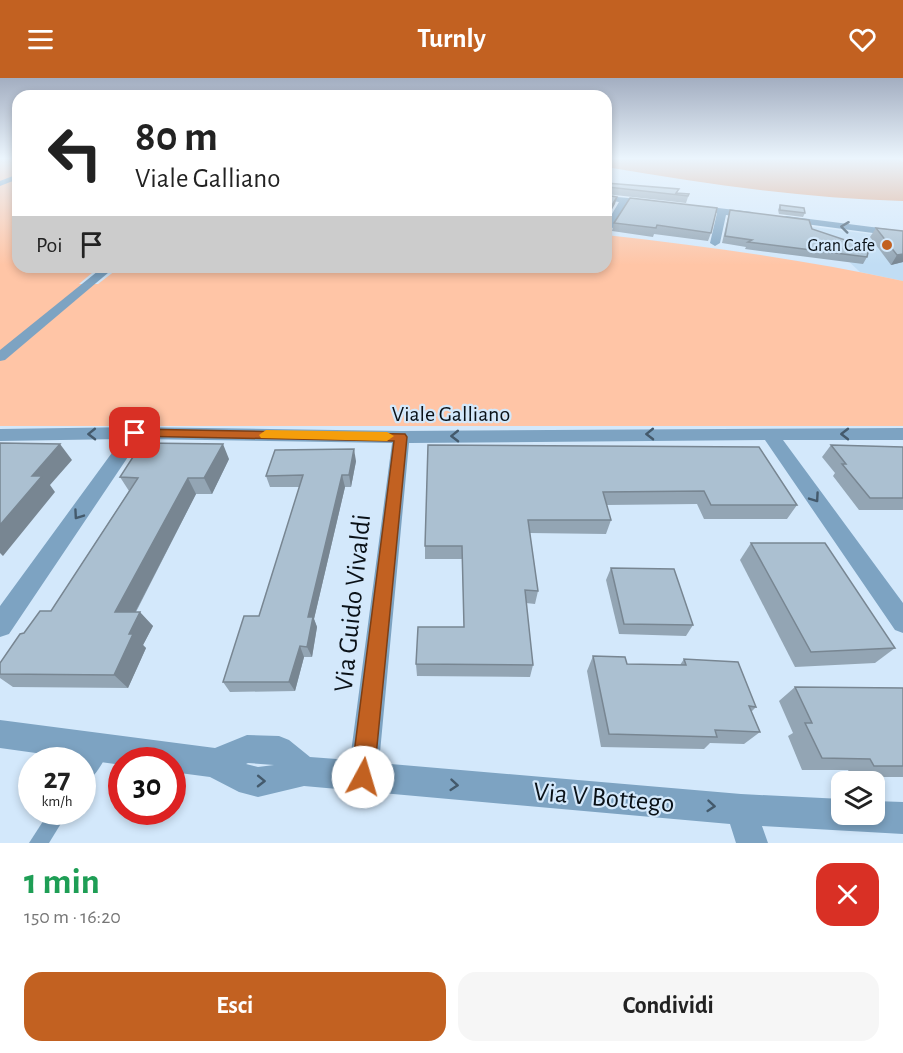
<!DOCTYPE html>
<html lang="it">
<meta charset="utf-8">
<style>
:root{--surface:#fff;--page:#f6f6f6;--text:#222;--muted:#767676;--accent:#c26121}
body{margin:0;font-family:"Alegreya Sans",sans-serif;background:var(--page);color:var(--text);height:100vh;display:flex;flex-direction:column;font-size:22px;white-space:nowrap}
*{box-sizing:border-box;margin:0}
p{font-size:20px;color:var(--muted)}
.icon{flex:none;width:33px;height:33px;fill:none;stroke:currentColor;stroke-width:2;stroke-linecap:round;stroke-linejoin:round}
.map{position:relative;height:765px;overflow:hidden}
.drawer{display:flex;flex-direction:column;background:var(--surface);flex:1}
.drawer>*{flex:none}
.hud{position:absolute;left:12px;top:12px;width:600px;height:183px;border-radius:18px;box-shadow:0 3px 9px #0003;background:#fff;color:var(--text);overflow:hidden}
.controls{position:absolute;left:831px;top:693px;display:grid;gap:12px}
.controls a{display:grid;place-items:center;width:54px;height:54px;border-radius:12px;background:var(--surface);box-shadow:0 3px 9px #0003;font-size:30px}
.speed{position:absolute;left:18px;top:669px;display:flex;gap:12px;font-size:30px;font-weight:700;text-align:center}
.speed>*{display:grid;place-content:center;width:78px;height:78px;border-radius:50%;background:var(--surface);box-shadow:0 3px 9px #0003;line-height:1}
.speed small{font-size:15px;font-weight:400}
.speed .limit{border:9px solid #d22;background:#fff;color:#111}
.pin{position:absolute;display:grid;place-items:center;width:51px;height:51px;color:#fff;margin:-26px;border-radius:12px;box-shadow:0 3px 9px #0006}
.me{position:absolute;width:66px;margin:-33px;rotate:6deg;stroke-linejoin:round;filter:drop-shadow(0 0 4px #0008)}
.turn{display:flex;align-items:center;gap:21px;height:126px;padding:0 24px;font-size:27px}
.turn .icon{width:78px;height:78px;stroke-width:2.5}
.turn b{display:block;font-size:42px;line-height:51px}
.then{display:flex;align-items:center;height:57px;padding:0 24px;background:#0003;gap:12px;font-size:22px}
.round{display:grid;place-items:center;flex:none;width:63px;height:63px;border-radius:18px;background:var(--page)}
.summary{display:flex;align-items:center;justify-content:space-between;height:102px;padding:0 24px}
h1{font-size:36px;font-weight:600;line-height:45px;color:#1e9e55}
.cta{display:flex;gap:12px;margin-top:auto;padding:12px 24px}
.cta a{flex:1;height:69px;border-radius:18px;background:var(--accent);color:#fff;font-size:24px;font-weight:600;line-height:69px;text-align:center}
.cta a+a{background:var(--page);color:var(--text)}
header{display:flex;justify-content:space-between;align-items:center;height:78px;padding:0 24px;background:var(--accent);color:#fff;font-size:27px;font-weight:600}
.map>svg:first-child{display:block}
</style>
<header><svg class="icon" aria-label="menu" viewBox="0 0 24 24"><path d="M4 6h16M4 12h16M4 18h16"/></svg>Turnly<svg class="icon" aria-label="heart" viewBox="0 0 24 24"><path d="M12 20l-8-8c-3-5 5-10 8-4 3-6 11-1 8 4z"/></svg></header>
<div class="map">
<svg width="903" height="765" viewBox="0 0 903 765">
<rect width="100%" height="100%" fill="#d3e8fb"/>
<polygon fill="#c1ddf4" points="790,146 903,160 903,203 860,194 842,177"/>
<path fill="#ffc5a6" d="M0,80H18V189H99L79,206H98L120,189H606V157C705,168 806,182 903,203V348H0Z"/>
<path fill="#dda586" d="M606,80H903L900,82L903,84V123C803,120 705,106 606,89Z"/>
<g fill="none" stroke-linecap="round" stroke-linejoin="round">
<g fill="#7da3c2" fill-rule="evenodd">
<path d="M101,663L107,665L109,671C105,682 94,702 82,706C82,689 83,670 101,663Z"/>
<polygon points="49,734 68,734 49,765 29,765"/>
</g>
<g fill="#7da3c2" fill-rule="evenodd">
<polygon points="18,96 18,101 0,108 0,103"/>
<polygon points="606,118 651,122 655,125 651,128 627,125 614,149 609,152 606,151 606,146 619,124 606,122"/>
<polygon points="693,127 752,134 756,137 752,140 726,137 720,165 715,168 710,165 717,135 690,132 689,130"/>
<polygon points="786,138 903,153 903,159 783,143 781,141"/>
<polygon points="103,189 115,189 5,282 0,283 0,272"/>
<path d="M135,349L401,353L903,350V362H783L903,525V555L895,552L765,362L409,365L379,685L741,716L842,721V736H874V723L903,724V756L762,748L768,765H736L730,746L304,708L258,719L239,714L210,699L172,694V682H122V687L0,670V642L215,670L247,657L279,658L289,662L310,679L350,682L392,365L140,361L9,556L0,559V528L122,361L0,363V351ZM246,686L248,685L274,687L258,689Z"/>
</g>
</g>
<g fill="#93a5b4">
<polygon points="606,105 679,111 677,115 689,116 686,125 606,116"/>
<polygon points="630,120 711,155 708,163 654,156 653,159 612,153 614,145"/>
<polygon points="780,127 805,135 803,139 779,136 778,132"/>
<polygon points="730,132 812,151 867,179 863,186 745,171 746,169 722,165 728,139"/>
<polygon points="876,150 903,153 903,184 891,187 870,159"/>
<polygon points="428,367 797,427 787,441 704,441 697,426 607,427 611,442 606,456 530,455 538,513 535,526 526,525 533,587 530,599 417,598 416,586 464,549 462,481 425,481 425,468"/>
<polygon points="831,367 903,369 903,432 859,432 833,398 835,395 822,379"/>
<polygon points="229,381 212,416 196,416 136,534 153,548 143,567 146,570 128,610 13,609 0,600 0,585 24,555 51,533 129,413 120,399"/>
<polygon points="356,383 351,409 345,409 314,541 317,549 312,579 304,579 295,613 230,614 223,604 259,538 300,409 270,409 266,398"/>
<polygon points="751,465 895,570 875,585 795,589 740,482"/>
<polygon points="611,490 693,547 686,558 619,556 606,502"/>
<polygon points="593,578 627,586 680,587 684,581 756,629 751,634 760,654 744,666 710,665 704,671 601,669 587,593"/>
<polygon points="795,609 903,610 903,699 852,699 848,692 802,692 788,658 793,655 779,623"/>
</g>
<g fill="#788692">
<polygon points="617,119 615,126 606,142 606,137"/>
<polygon points="903,176 903,184 891,187 897,177"/>
<polygon points="60,366 72,382 50,407 55,414 3,478 0,475 0,447 32,398"/>
<polygon points="223,366 229,381 212,416 204,400"/>
<polygon points="354,371 356,383 351,409 349,397"/>
<polygon points="342,397 345,409 314,541 317,549 312,579 307,569 308,539"/>
<polygon points="188,400 196,416 128,548 115,534"/>
<polygon points="140,534 153,548 143,567 146,570 128,610 114,597 129,556"/>
<polygon points="300,568 304,579 295,613 289,604"/>
</g>
<g fill="#abc0d1" stroke="#788692" stroke-width="1.5">
<polygon points="606,105 679,111 676,115 689,116 688,118 608,109 606,111"/>
<polygon points="606,117 617,119 606,137"/>
<polygon points="630,120 717,130 711,155 657,147 656,150 614,145"/>
<polygon points="780,127 804,130 805,135 780,132"/>
<polygon points="730,132 809,142 812,151 869,170 867,179 748,164 752,162 725,158"/>
<polygon points="876,150 903,153 903,176 897,177"/>
<polygon points="0,365 60,366 32,398 42,398 0,447"/>
<polygon points="142,365 223,366 204,400 188,400 115,534 140,534 129,556 133,556 114,597 0,596 0,585 20,556 24,555 40,533 51,533 138,400 120,399"/>
<polygon points="428,367 759,369 797,427 711,427 704,413 603,414 611,442 528,442 538,513 525,512 533,587 416,586 418,549 464,549 462,468 425,468"/>
<polygon points="831,367 903,369 903,420 870,420 842,386 846,386"/>
<polygon points="354,371 349,397 342,397 308,539 313,539 307,569 300,568 289,604 223,604 244,538 259,538 303,397 266,398 275,372"/>
<polygon points="751,465 825,465 895,570 811,574"/>
<polygon points="611,490 674,491 693,547 624,546"/>
<polygon points="593,578 625,579 627,586 686,587 684,581 738,584 756,629 749,628 760,654 715,652 717,659 609,656"/>
<polygon points="795,609 903,610 903,688 874,688 870,681 822,680 805,645 812,645"/>
</g>
<defs><path id="oneway-chevron" d="M-2-3.5L2.5 0L-2 3.5" fill="none" stroke-width="1.6" stroke-linecap="round" stroke-linejoin="round" transform="scale(1.5)"/></defs>
<g stroke="#445a6c">
<use href="#oneway-chevron" transform="translate(845 149) rotate(-173)"/>
<use href="#oneway-chevron" transform="translate(92 356) rotate(179)"/>
<use href="#oneway-chevron" transform="translate(650 356) rotate(179)"/>
<use href="#oneway-chevron" transform="translate(845 356) rotate(-180)"/>
<use href="#oneway-chevron" transform="translate(455 358) rotate(179)"/>
<use href="#oneway-chevron" transform="translate(815 420) rotate(55)"/>
<use href="#oneway-chevron" transform="translate(78 437) rotate(125)"/>
<use href="#oneway-chevron" transform="translate(261 703) rotate(1)"/>
<use href="#oneway-chevron" transform="translate(454 707) rotate(5)"/>
<use href="#oneway-chevron" transform="translate(711 728) rotate(5)"/>
</g>
<linearGradient id="sky" x2="0" y2="1"><stop stop-color="#a3aec1"/><stop offset="0.43" stop-color="#ebf5fd"/><stop offset="1" stop-color="#ebf5fd" stop-opacity="0"/></linearGradient>
<rect width="903" height="187" fill="url(#sky)"/>
<polygon fill="#c26121" stroke="#7e3f15" stroke-width="1.5" points="135,351 405,356 407,359 374,699 371,707 363,710 355,707 351,699 394,363 131,358 129,355 131,352"/>
<polygon fill="#f59e0b" points="266,352 387,354 394,358 387,363 261,360 259,357"/>
<circle fill="#c26121" stroke="#d3e8fb" stroke-width="2" cx="887" cy="167" r="6"/>
<g text-anchor="middle" stroke-width="4.5" stroke-linejoin="round" paint-order="stroke">
<g font-size="18" fill="#0a1117" stroke="#d3e8fb" text-anchor="end">
<text x="875" y="173">Gran Cafe</text>
</g>
<g font-size="22" fill="#0a1117" stroke="#d3e8fb">
<text x="451" y="343">Viale Galliano</text>
</g>
<g font-size="27" fill="#0a1117" stroke="#d3e8fb">
<text transform="translate(352 525) rotate(-84)" y="9">Via Guido Vivaldi</text>
<text transform="translate(604 719) rotate(5)" y="9">Via V Bottego</text>
</g>
</g>
</svg>
<div class="controls">
<a><svg class="icon" aria-label="layers" viewBox="0 0 24 24"><path d="M12 4l9 5-9 5-9-5zM3 14l9 5 9-5"/></svg></a>
</div>
<div class="speed"><div>27<small>km/h</small></div><div class="limit">30</div></div>
<div class="pin" style="left:135px;top:355px;background:#d93025"><svg class="icon" aria-label="arrive" viewBox="0 0 24 24"><path d="M6 21V4h12l-3 4 3 4H6"/></svg></div>
<svg class="me" style="left:363px;top:699px" viewBox="-20 -20 40 40"><circle r="19" fill="#fff"/><path d="M0-13L10 11 0 6-10 11z" fill="#c26121"/></svg>
<div class="hud">
<div class="turn"><svg class="icon" aria-label="left" viewBox="0 0 24 24"><path d="M17 20v-9H6M10 6l-5 5 5 5"/></svg><div><b>80 m</b>Viale Galliano</div></div>
<div class="then">Poi<svg class="icon" aria-label="arrive" viewBox="0 0 24 24"><path d="M6 21V4h12l-3 4 3 4H6"/></svg></div>
</div>
</div>
<section class="drawer">
<div class="summary"><div><h1>1 min</h1><p>150 m · 16:20</p></div><a class="round" style="background:#d93025;color:#fff"><svg class="icon" aria-label="close" viewBox="0 0 24 24"><path d="M6 6l12 12M18 6L6 18"/></svg></a></div>
<div class="cta"><a>Esci</a><a>Condividi</a></div>
</section>
